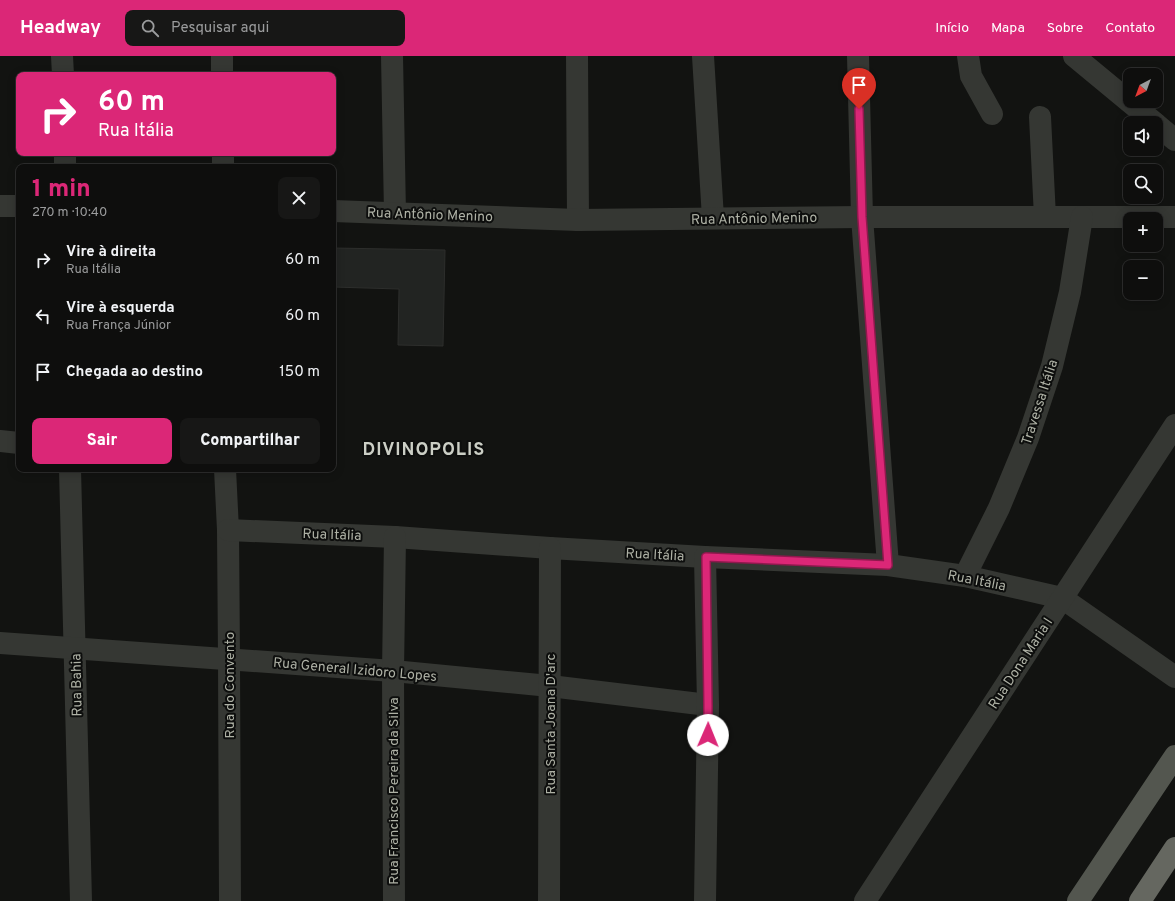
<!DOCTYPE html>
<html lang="pt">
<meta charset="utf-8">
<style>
:root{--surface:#0e0e0d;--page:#171716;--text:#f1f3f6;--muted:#9b9c9d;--line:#2e2e2e;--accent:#db2777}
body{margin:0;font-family:Overpass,sans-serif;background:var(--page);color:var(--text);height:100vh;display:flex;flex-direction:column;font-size:15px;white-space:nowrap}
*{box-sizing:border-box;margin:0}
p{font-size:13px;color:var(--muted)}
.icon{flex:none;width:22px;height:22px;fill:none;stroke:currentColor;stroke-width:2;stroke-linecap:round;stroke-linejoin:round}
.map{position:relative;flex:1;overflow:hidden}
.panel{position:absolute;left:16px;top:108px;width:320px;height:308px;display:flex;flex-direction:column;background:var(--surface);border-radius:8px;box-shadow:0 2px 10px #0003,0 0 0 1px var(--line)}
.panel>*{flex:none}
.guide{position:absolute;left:16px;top:16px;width:320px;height:84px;border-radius:8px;box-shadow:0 2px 10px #0003,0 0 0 1px var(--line);background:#db2777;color:#fff;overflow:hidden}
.needle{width:26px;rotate:221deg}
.controls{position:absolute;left:1123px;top:12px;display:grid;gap:8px}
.controls a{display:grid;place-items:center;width:40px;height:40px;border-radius:8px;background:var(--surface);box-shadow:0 2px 10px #0003,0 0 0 1px var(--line);font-size:20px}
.pin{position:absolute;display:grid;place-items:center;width:34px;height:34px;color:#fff;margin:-41px -17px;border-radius:50% 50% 50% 0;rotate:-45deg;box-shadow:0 0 4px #0007}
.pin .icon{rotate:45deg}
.me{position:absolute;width:44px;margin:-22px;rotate:1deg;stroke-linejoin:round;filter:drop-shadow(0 0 3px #0008)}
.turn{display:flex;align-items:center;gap:14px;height:84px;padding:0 16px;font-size:18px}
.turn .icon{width:52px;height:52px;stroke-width:2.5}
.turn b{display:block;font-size:28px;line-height:34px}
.round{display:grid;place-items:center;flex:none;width:42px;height:42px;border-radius:8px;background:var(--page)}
.head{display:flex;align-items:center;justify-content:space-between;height:68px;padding:0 16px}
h1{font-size:24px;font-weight:800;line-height:30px;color:var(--accent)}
.cta{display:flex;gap:8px;margin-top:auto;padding:8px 16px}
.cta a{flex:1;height:46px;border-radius:8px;background:var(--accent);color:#fff;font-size:16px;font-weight:800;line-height:46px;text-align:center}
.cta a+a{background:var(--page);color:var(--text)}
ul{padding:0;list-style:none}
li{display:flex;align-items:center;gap:12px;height:56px;padding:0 16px}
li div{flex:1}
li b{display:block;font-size:15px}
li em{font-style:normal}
header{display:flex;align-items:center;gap:24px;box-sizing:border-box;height:56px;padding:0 20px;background:var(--accent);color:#fff}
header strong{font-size:19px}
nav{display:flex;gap:22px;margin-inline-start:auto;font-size:14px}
.search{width:280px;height:36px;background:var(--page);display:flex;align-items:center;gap:10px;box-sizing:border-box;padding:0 14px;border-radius:8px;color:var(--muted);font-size:15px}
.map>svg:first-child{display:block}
</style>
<header>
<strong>Headway</strong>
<div class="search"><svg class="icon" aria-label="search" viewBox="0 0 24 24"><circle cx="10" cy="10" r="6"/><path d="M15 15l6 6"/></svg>Pesquisar aqui</div>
<nav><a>Início</a><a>Mapa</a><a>Sobre</a><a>Contato</a></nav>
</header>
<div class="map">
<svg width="1175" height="845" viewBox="0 0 1175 845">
<rect width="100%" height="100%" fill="#121311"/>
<polygon fill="#222422" stroke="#2d2e2c" points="333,192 445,194 443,290 398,289 399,233 333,231"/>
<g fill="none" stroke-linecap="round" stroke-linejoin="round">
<g stroke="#353733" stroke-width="22">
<polyline points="62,0 63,19"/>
<polyline points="222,0 222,19"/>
<polyline points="392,0 395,157"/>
<polyline points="577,0 578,164"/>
<polyline points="703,0 713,162"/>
<polyline points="858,0 862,161 888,509"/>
<polyline points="968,0 971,20 992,58"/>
<polyline points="1074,0 1155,67"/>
<polyline points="1040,61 1045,161"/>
<polyline points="1156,68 1175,84"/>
<polyline points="65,97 65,111"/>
<polyline points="223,97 223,111"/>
<polyline points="0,150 19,150"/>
<polyline points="333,155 578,164 862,161 1175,161"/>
<polyline points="0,385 19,387"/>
<polyline points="70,413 81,845"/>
<polyline points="225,413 228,474 229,603 230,845"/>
<polyline points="228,474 395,481 550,492 705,501 888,509 965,520 1062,542 1175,621"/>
<polyline points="965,520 999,452 1028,382 1052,310 1070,236 1082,161"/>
<polyline points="0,587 393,615 550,630 708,649"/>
<polyline points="394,845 393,615 395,481"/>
<polyline points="549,845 550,492"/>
<polyline points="705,845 708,649 705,501"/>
<polyline points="865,845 1175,369"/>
</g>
<polyline stroke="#53564f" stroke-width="22" points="1078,845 1175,700"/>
<polyline stroke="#656760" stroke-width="22" points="1140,845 1175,792"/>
</g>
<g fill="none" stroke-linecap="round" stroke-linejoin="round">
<defs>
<polyline id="route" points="708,679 708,649 706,501 888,509 862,161 859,53"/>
</defs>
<use href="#route" stroke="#8e194d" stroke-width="10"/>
<use href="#route" stroke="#db2777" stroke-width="7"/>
</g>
<g text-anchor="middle" stroke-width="4" stroke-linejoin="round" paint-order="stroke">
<g font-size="14" fill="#aeb1a5" stroke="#0d0e0d">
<text transform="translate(430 158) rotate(2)" y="5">Rua Antônio Menino</text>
<text transform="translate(754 162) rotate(-1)" y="5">Rua Antônio Menino</text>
<text transform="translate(1039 346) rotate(-72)" y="5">Travessa Itália</text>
<text transform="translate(332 478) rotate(2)" y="5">Rua Itália</text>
<text transform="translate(655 498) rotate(3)" y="5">Rua Itália</text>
<text transform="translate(977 524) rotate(11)" y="5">Rua Itália</text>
<text transform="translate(1020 607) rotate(-57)" y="5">Rua Dona Maria I</text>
<text transform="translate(355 613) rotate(5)" y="5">Rua General Izidoro Lopes</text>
<text transform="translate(76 629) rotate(-91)" y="5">Rua Bahia</text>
<text transform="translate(229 629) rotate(-90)" y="5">Rua do Convento</text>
<text transform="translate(550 668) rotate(-90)" y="5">Rua Santa Joana D'arc</text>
<text transform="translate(393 735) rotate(-90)" y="5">Rua Francisco Pereira da Silva</text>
</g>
<g font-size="18" font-weight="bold" letter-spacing="1" fill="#cbcec5" stroke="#0d0e0d">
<text x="424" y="399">DIVINOPOLIS</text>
</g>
</g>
</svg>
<div class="controls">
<a><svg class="needle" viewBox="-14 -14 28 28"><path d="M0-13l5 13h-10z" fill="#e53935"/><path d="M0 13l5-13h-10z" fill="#9b9c9d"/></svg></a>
<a><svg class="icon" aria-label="sound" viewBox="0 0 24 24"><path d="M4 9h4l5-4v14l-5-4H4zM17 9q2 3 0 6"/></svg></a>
<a><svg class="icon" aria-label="search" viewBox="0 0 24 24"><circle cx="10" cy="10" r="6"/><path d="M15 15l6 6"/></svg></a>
<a>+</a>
<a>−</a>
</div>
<div class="pin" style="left:859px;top:53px;background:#d93025"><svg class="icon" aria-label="arrive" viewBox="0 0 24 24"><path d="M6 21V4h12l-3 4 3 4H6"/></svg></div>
<svg class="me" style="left:708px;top:679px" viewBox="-20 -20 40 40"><circle r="19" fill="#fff"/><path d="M0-13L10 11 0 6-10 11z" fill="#db2777"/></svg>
<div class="guide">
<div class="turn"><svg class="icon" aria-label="right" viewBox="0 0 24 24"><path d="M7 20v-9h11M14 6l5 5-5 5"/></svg><div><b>60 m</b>Rua Itália</div></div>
</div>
<section class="panel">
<div class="head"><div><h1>1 min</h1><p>270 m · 10:40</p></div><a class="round"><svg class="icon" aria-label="close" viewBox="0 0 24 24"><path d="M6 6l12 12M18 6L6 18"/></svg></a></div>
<ul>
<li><svg class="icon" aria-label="right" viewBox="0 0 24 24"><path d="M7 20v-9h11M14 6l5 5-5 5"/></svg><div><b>Vire à direita</b><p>Rua Itália</p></div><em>60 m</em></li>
<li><svg class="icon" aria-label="left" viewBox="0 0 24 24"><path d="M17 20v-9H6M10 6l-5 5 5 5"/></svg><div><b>Vire à esquerda</b><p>Rua França Júnior</p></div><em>60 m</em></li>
<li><svg class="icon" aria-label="arrive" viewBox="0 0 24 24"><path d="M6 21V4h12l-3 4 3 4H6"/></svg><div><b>Chegada ao destino</b></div><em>150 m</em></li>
</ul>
<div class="cta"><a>Sair</a><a>Compartilhar</a></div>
</section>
</div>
